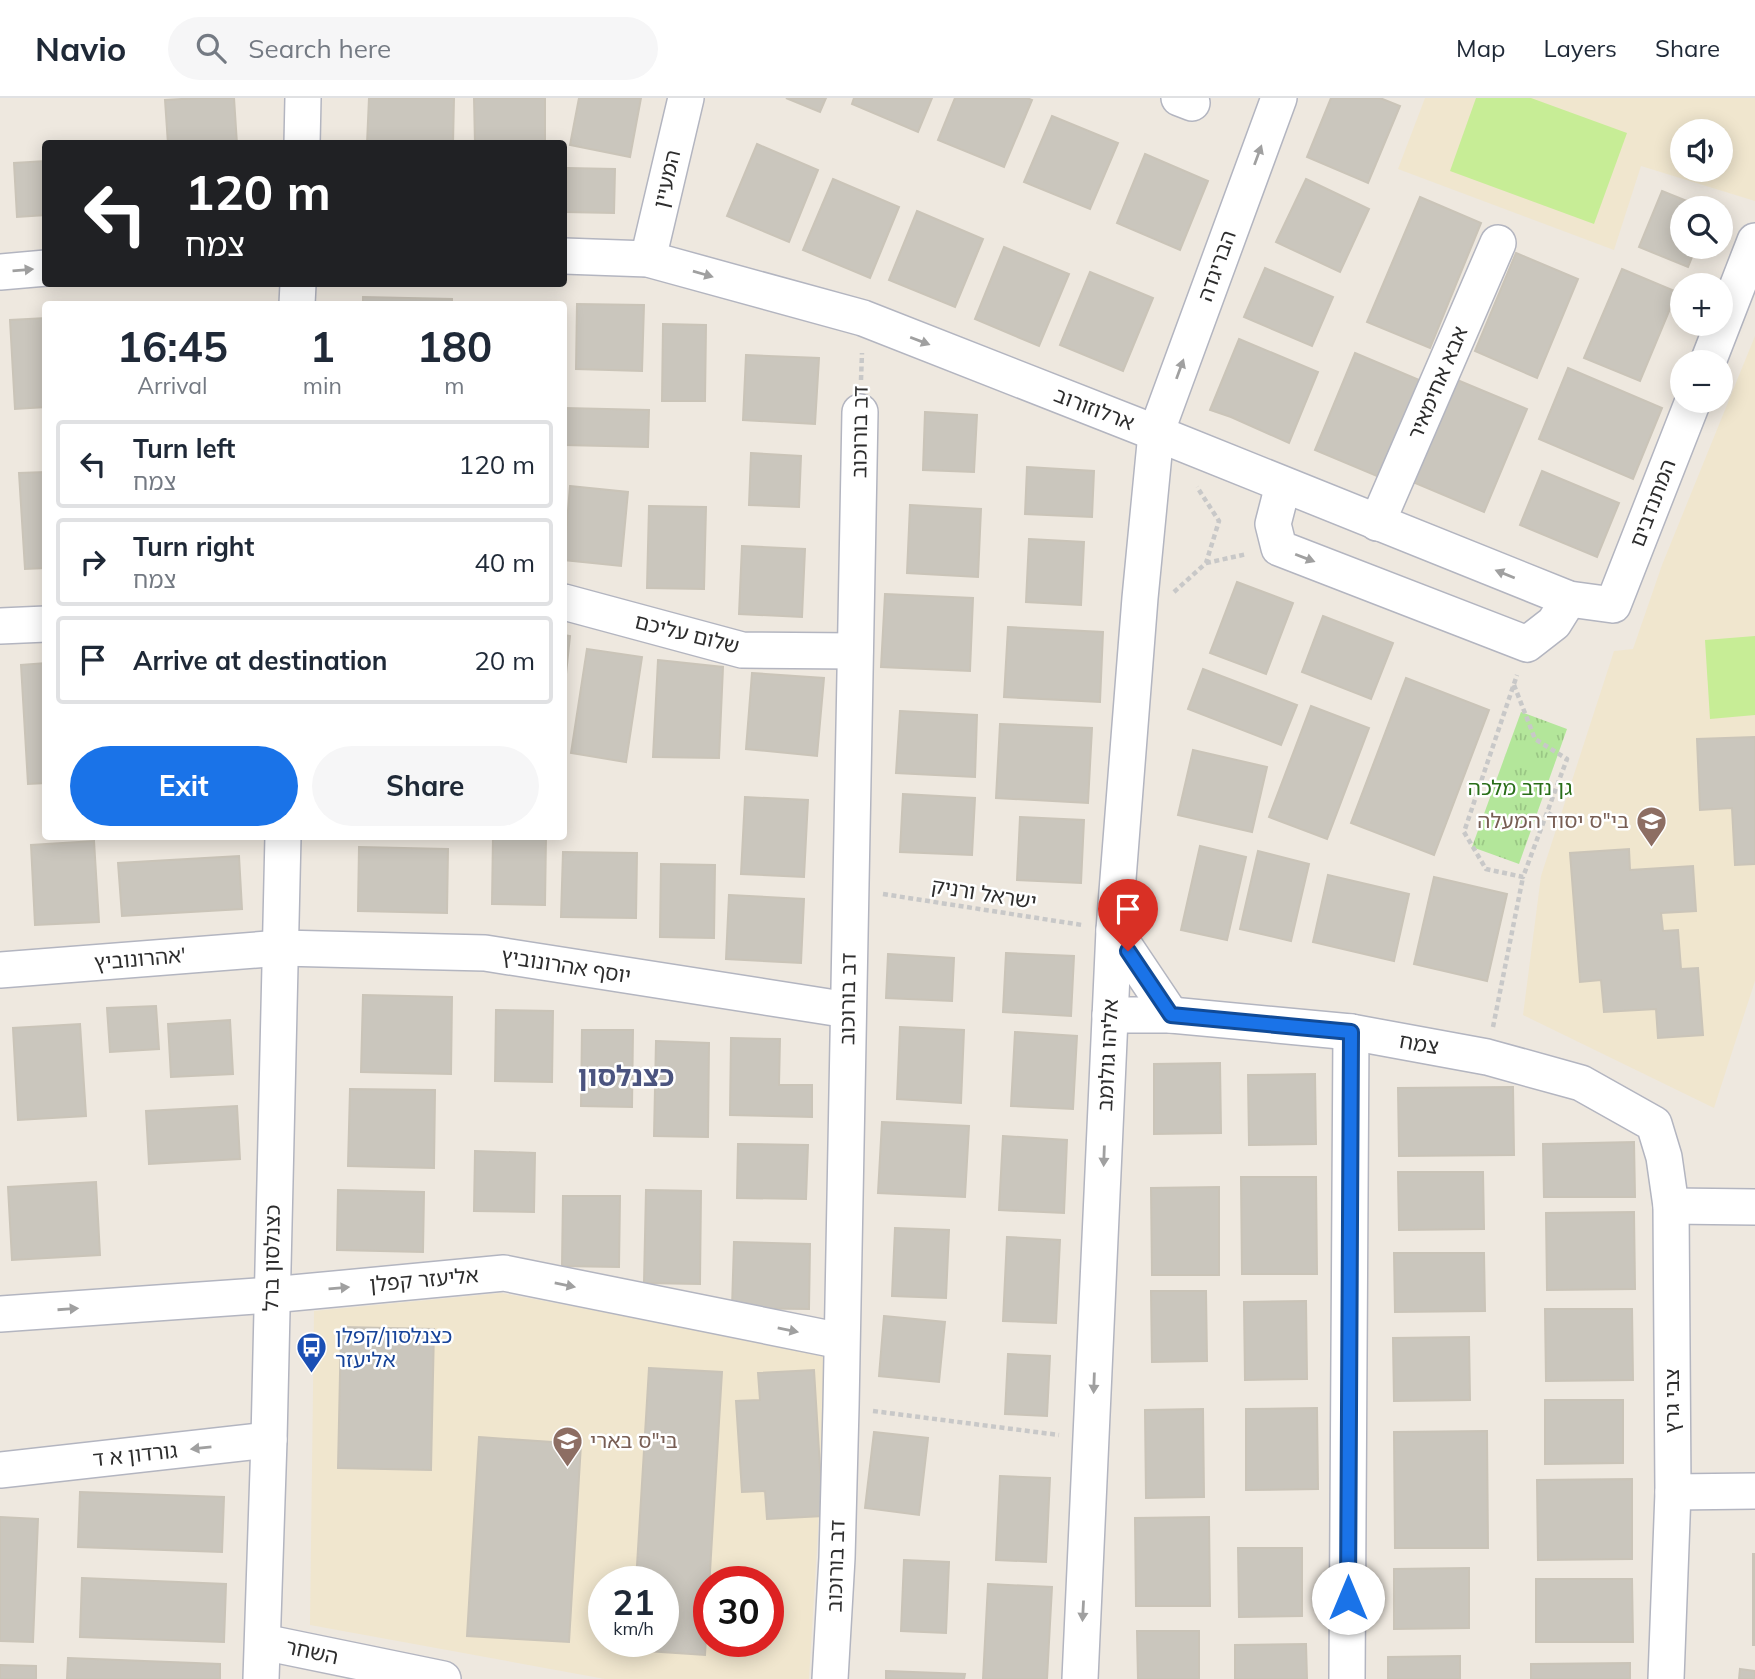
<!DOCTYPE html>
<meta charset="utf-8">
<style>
:root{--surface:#fff;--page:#f6f6f7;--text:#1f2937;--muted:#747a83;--line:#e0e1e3;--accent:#1a73e8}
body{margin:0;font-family:Mulish,"Noto Sans Hebrew",sans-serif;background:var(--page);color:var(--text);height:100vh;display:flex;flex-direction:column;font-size:26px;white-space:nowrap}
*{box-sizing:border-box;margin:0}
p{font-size:23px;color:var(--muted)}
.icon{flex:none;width:38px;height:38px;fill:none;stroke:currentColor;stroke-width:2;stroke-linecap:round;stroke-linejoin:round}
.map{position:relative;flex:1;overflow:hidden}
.details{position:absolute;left:42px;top:203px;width:525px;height:539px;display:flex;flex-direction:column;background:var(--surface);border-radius:7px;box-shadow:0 4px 18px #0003}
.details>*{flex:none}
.top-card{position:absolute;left:42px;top:42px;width:525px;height:147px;border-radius:7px;box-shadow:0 4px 18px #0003;background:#202124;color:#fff;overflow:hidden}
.tools{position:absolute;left:1670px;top:21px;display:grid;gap:14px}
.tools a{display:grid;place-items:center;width:63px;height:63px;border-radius:50%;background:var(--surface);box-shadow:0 4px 18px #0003;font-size:35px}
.speed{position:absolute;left:588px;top:1468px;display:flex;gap:14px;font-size:35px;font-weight:700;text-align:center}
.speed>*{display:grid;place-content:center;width:91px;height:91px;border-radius:50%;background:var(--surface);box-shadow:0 4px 18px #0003;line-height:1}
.speed small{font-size:18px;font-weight:400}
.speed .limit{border:10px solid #d22;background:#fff;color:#111}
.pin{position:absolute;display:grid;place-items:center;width:60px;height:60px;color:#fff;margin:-72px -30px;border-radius:50% 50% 50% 0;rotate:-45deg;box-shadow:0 0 7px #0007}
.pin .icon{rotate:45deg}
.me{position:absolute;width:77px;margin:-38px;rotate:0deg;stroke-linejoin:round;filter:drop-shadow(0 0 5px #0008)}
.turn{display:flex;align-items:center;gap:24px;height:147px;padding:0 28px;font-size:32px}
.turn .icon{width:91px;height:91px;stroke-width:2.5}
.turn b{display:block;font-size:49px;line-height:60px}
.eta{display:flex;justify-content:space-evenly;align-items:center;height:119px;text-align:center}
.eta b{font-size:42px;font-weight:700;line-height:49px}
.action{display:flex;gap:14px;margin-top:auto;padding:14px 28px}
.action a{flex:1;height:80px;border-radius:42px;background:var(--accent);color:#fff;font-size:28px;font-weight:700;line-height:80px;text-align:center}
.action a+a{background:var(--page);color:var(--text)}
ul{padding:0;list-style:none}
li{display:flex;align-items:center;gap:21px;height:88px;margin:0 14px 10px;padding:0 14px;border:4px solid var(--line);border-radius:7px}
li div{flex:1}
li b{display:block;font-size:26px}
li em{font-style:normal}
header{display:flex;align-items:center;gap:42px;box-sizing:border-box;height:98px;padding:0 35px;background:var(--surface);border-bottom:2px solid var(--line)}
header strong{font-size:33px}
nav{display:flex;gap:38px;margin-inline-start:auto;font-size:24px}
.search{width:490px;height:63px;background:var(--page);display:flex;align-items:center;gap:18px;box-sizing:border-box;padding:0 24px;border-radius:38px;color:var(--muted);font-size:26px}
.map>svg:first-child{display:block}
</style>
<header>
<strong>Navio</strong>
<div class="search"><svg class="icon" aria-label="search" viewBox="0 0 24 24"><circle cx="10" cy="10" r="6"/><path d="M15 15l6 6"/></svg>Search here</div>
<nav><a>Map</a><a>Layers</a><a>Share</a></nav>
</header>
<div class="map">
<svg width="1755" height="1581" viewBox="0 0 1755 1581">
<defs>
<pattern id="park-tufts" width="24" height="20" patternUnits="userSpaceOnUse" patternTransform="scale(1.75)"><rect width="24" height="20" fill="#b3e69a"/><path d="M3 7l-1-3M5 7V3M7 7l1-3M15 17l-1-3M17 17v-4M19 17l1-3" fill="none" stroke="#9ac685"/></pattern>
</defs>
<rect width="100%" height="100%" fill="#eee8df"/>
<g fill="#f0e6ce" fill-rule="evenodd">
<path d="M1425,0H1755V103L1641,68L1614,152L1398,71ZM1682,33H1720V72H1682Z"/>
<polygon points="1755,238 1755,883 1714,1010 1523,917 1541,778 1614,553 1633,551 1662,467"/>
<path d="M501,1195L829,1256L809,1581H605L310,1527L314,1213ZM604,1484H663V1544H604ZM709,1484H768V1544H709Z"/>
</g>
<polygon fill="url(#park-tufts)" points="1521,614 1567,631 1519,766 1472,749"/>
<g fill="#c7ed96">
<polygon points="1476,0 1531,0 1627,35 1594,126 1450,73"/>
<polygon points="1755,538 1755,617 1710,621 1705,542"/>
</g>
<g fill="#cac6bd" stroke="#cac4b8" stroke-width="2">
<polygon points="198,0 234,0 237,46 168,46 165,2"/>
<polygon points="369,0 454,0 453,46 367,46"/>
<polygon points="474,0 545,0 545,46 475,46"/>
<polygon points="579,0 641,0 630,59 570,47"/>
<polygon points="786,0 826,0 820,14"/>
<polygon points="854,0 932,0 918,34 852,6"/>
<polygon points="955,0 1027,0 1032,2 1004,69 938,42"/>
<polygon points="1331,0 1380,0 1400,8 1368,85 1307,59"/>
<polygon points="1052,18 1118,45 1090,111 1024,84"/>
<polygon points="757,46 818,72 789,144 727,118"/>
<polygon points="1145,56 1208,83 1180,152 1117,125"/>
<polygon points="46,63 46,117 17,119 14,65"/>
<polygon points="567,70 615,71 614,115 566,114"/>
<polygon points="833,81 899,109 870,180 803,152"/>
<polygon points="1306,81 1369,111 1340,174 1276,144"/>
<polygon points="1662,93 1704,110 1682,110 1682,149 1696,149 1688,169 1639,149"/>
<polygon points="1420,99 1481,125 1430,250 1367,224"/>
<polygon points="917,113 983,141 955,209 889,182"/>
<polygon points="1004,149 1069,176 1039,248 975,221"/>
<polygon points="1516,155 1578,181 1537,280 1475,253"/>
<polygon points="1265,170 1333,199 1312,248 1244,219"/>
<polygon points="1622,171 1677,194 1640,283 1584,260"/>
<polygon points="1090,174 1153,200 1123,273 1060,247"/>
<polygon points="363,199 452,201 452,206 363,206"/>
<polygon points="577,206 644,207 642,273 576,271"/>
<polygon points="46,220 46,309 15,311 10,222"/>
<polygon points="663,226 706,227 705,303 662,303"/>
<polygon points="1239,241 1318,274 1289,345 1231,319 1210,312"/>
<polygon points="1355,255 1424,284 1384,381 1315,352"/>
<polygon points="746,257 819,260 815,326 743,322"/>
<polygon points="1568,270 1662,310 1633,381 1539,341"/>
<polygon points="1450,279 1527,311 1484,414 1408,382"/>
<polygon points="564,310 649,312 648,349 564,347"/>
<polygon points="925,314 977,317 974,374 923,372"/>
<polygon points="751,355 801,358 799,409 749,407"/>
<polygon points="1027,369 1094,373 1092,419 1025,416"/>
<polygon points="1542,373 1619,405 1597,459 1520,427"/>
<polygon points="46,374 46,470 25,471 19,375"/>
<polygon points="570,388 628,394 621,468 564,462"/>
<polygon points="910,407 981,411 978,479 907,475"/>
<polygon points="649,408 706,409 704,491 647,490"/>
<polygon points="1029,441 1084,444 1081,507 1026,504"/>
<polygon points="742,448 805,451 802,519 739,516"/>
<polygon points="1237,484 1293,505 1266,576 1210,555"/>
<polygon points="885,496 973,500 970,573 881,569"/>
<polygon points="1323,518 1393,545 1371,601 1302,574"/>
<polygon points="1008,529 1103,534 1100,604 1004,599"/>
<polygon points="564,537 570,538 564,595"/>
<polygon points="587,551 642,559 626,664 571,655"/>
<polygon points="658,562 723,569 719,660 653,659"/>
<polygon points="46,565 46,685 28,686 21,567"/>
<polygon points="1203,571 1297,607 1281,647 1188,611"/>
<polygon points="752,575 824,580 817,658 746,651"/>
<polygon points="1406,580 1489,612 1434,757 1351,725"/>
<polygon points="1311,608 1369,630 1327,741 1269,719"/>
<polygon points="900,613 977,617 975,679 896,675"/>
<polygon points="1000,626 1092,630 1088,705 996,700"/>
<polygon points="1755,639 1755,766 1735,767 1732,710 1700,712 1697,641"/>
<polygon points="1193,652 1267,669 1252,734 1178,717"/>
<polygon points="903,696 975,700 972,757 900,754"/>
<polygon points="745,699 808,702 804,779 741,776"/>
<polygon points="1020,719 1084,722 1081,785 1017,782"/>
<polygon points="493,738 546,738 545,807 492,806"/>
<polygon points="94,743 99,824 35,827 31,747"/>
<polygon points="1200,748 1246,759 1227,842 1181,832"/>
<polygon points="359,749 448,751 447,815 358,813"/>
<polygon points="1629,751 1630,772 1693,768 1696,813 1661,815 1663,833 1678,832 1681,871 1698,870 1703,937 1658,940 1656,911 1604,914 1601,882 1580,884 1570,755"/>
<polygon points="1258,753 1309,766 1291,843 1240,831"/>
<polygon points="563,754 637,755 636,820 561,819"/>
<polygon points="239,758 242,811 122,818 118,765"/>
<polygon points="661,766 715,767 714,840 660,839"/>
<polygon points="1328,777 1409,796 1394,863 1313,844"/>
<polygon points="1434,779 1507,796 1487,883 1414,866"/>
<polygon points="729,797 804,801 801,865 726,861"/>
<polygon points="1006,855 1074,858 1071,918 1003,914"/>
<polygon points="888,856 954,860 952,903 886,900"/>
<polygon points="363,897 452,899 451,976 361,974"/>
<polygon points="156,908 159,951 110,954 107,910"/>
<polygon points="496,912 553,913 552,984 495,983"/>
<polygon points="230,922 233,976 171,979 168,926"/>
<polygon points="80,926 86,1018 18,1022 13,930"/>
<polygon points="900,929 964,932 961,1005 897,1001"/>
<polygon points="582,932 633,932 632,1009 581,1008"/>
<polygon points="1015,934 1077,938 1073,1011 1011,1008"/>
<polygon points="731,940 780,941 779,987 812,987 812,1019 730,1017"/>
<polygon points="656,943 709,945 708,1039 654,1038"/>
<polygon points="1220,965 1221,1035 1154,1036 1154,966"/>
<polygon points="1315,976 1316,1046 1249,1047 1248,977"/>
<polygon points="1513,989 1514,1057 1399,1058 1398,990"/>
<polygon points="350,991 435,992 434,1070 348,1068"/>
<polygon points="237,1008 240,1061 149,1066 146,1013"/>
<polygon points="882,1024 969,1028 965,1099 878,1095"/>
<polygon points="1003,1038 1067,1042 1064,1115 999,1112"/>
<polygon points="1634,1044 1635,1099 1544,1099 1543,1046"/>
<polygon points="738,1046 808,1047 806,1101 737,1100"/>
<polygon points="475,1053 535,1055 534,1114 474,1113"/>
<polygon points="1398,1074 1483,1074 1484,1131 1399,1132"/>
<polygon points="1241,1079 1316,1079 1317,1176 1242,1176"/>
<polygon points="96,1084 100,1157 12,1162 8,1089"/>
<polygon points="1219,1089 1219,1177 1152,1177 1151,1090"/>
<polygon points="338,1092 424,1094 423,1154 337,1152"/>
<polygon points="646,1092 701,1093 700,1186 644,1185"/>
<polygon points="563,1098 620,1098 619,1169 562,1168"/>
<polygon points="1634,1114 1635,1191 1547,1192 1546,1115"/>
<polygon points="895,1130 949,1132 946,1200 892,1198"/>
<polygon points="1007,1139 1060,1142 1056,1225 1003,1223"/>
<polygon points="734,1144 810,1146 809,1211 732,1210"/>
<polygon points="1394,1155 1484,1155 1485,1213 1395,1214"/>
<polygon points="1151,1193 1206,1193 1207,1263 1152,1264"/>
<polygon points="1306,1203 1307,1281 1245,1282 1244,1204"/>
<polygon points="1545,1211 1632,1211 1633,1282 1546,1283"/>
<polygon points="884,1218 945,1224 939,1284 879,1278"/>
<polygon points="341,1229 434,1231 431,1372 338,1370"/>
<polygon points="1469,1239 1470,1302 1394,1303 1393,1240"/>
<polygon points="1008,1256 1050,1258 1047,1318 1005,1316"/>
<polygon points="649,1270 722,1274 705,1557 632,1552 633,1544 663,1544 663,1484 636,1484"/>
<polygon points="814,1272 823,1418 767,1421 765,1393 742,1394 736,1303 760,1302 758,1275"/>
<polygon points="1545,1302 1623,1302 1623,1365 1545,1366"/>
<polygon points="1317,1310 1318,1391 1246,1392 1246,1311"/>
<polygon points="1203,1311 1204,1399 1146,1400 1145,1312"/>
<polygon points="1487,1333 1488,1450 1395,1450 1394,1334"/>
<polygon points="874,1334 928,1340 919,1417 865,1410"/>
<polygon points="479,1339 581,1346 569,1544 467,1538"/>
<polygon points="1000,1378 1050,1380 1046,1464 996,1462"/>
<polygon points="1632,1381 1632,1461 1538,1462 1537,1382"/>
<polygon points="80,1394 224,1399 222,1454 78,1449"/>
<polygon points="0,1419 38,1421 33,1544 0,1543"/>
<polygon points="1209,1419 1210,1508 1136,1508 1135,1420"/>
<polygon points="1238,1450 1302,1450 1302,1518 1239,1519"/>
<rect x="1753" y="1456" width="2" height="91"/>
<polygon points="904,1462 949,1464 946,1535 901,1533"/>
<polygon points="1469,1470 1469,1530 1394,1531 1394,1471"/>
<polygon points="82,1480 226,1486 224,1544 80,1539"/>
<polygon points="1536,1481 1632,1481 1633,1544 1536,1544"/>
<polygon points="988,1486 1052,1489 1047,1581 983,1581"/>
<polygon points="1137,1533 1199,1533 1199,1581 1138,1581"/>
<polygon points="1306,1546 1307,1581 1235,1581 1235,1547"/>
<polygon points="1460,1558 1460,1581 1388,1581 1388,1559"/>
<polygon points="68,1560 220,1566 220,1581 67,1581"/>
<polygon points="1630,1565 1630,1581 1531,1581 1531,1566"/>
<polygon points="0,1567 36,1568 36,1581 0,1581"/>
<polygon points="1740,1571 1755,1573 1755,1581 1739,1581"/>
<polygon points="886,1573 965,1576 964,1581 886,1581"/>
</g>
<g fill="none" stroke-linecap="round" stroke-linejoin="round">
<defs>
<g id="minor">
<polyline points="1179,0 1192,5"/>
<polyline points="302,46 303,0"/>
<polyline points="564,158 648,161 863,220 1156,335 1569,501 1613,507 1693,303"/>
<polyline points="648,161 686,0"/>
<polyline points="0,174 46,170"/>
<polyline points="297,206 298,186"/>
<polyline points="1708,264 1755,143"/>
<polyline points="1283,387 1273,426 1279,450 1527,546 1554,525 1569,501"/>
<polyline points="1377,425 1498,145"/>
<polyline points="564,504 742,552 855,553"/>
<polyline points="0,528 46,526"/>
<polyline points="1114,832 1171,917"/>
<polyline points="0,872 281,850 485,855 848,912"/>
<polyline points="1110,917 1171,917 1351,934 1487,959 1581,985 1654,1026 1664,1059 1671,1108 1673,1394 1666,1581"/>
<polyline points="1671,1108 1755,1109"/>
<polyline points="0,1216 271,1197 504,1175 841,1243"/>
<polyline points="0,1372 269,1342"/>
<polyline points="1673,1394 1755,1393"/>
<polyline points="263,1544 443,1581"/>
<polyline points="261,1581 269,1342 283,738"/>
<polyline points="830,1581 837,1460 841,1309 860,314"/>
<polyline points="1080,1581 1114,832 1140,500 1156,335 1279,0"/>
<polyline points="1347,1581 1351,934"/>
</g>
</defs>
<use href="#minor" stroke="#b3b5c0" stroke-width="38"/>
<g stroke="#c8c8c8" stroke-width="4.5" stroke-dasharray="5 3.5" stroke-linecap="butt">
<polyline points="861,282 862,255"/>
<polyline points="1206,465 1247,456"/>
<polyline points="1174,494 1206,465 1219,423 1197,389"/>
<polyline points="1514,587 1535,641 1567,661 1523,779 1486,771 1464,734 1517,577"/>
<polyline points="1548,715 1559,722"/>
<polyline points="883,796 1082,827"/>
<polyline points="1493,929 1523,779"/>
<polyline points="873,1313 1059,1337"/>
</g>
<use href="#minor" stroke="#fff" stroke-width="35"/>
</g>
<defs><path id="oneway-solid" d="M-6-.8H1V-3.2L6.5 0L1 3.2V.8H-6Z" transform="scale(1.75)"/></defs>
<g fill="#a0a0a0">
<use href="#oneway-solid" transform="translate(1258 57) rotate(-70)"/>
<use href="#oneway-solid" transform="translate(23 172) rotate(-5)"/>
<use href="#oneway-solid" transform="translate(703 176) rotate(16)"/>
<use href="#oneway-solid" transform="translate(920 243) rotate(21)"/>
<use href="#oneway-solid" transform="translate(1180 271) rotate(-70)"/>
<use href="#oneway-solid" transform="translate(1305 460) rotate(21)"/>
<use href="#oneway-solid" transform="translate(1505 476) rotate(-158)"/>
<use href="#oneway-solid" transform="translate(1104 1058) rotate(92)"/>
<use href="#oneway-solid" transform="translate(565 1187) rotate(11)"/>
<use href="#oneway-solid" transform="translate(339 1190) rotate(-5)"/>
<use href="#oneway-solid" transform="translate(68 1211) rotate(-4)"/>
<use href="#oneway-solid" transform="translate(788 1232) rotate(11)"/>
<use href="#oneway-solid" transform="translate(1094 1285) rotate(92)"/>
<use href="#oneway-solid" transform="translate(201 1350) rotate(174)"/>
<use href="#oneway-solid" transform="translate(1083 1513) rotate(93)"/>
</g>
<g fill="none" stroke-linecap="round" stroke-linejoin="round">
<defs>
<polyline id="route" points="1128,853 1171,917 1351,934 1348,1500"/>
</defs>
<use href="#route" stroke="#114b97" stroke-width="18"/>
<use href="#route" stroke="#1a73e8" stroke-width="12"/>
</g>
<defs>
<symbol id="school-pin" viewBox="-11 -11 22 30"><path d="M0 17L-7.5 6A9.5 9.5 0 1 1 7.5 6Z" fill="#8d6e63" stroke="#fff"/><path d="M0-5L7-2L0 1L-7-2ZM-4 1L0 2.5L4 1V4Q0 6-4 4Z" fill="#fff"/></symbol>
<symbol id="bus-pin" viewBox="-11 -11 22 30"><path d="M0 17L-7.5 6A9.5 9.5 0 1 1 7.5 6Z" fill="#1a4fb4" stroke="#fff"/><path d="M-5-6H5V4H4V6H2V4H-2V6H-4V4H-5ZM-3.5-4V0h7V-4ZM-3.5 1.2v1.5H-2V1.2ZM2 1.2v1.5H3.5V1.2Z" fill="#fff"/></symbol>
</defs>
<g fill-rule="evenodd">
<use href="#school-pin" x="1634" y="706" width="35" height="47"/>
<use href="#bus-pin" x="294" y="1232" width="35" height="47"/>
<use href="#school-pin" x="550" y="1326" width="35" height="47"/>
</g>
<g text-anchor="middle" stroke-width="5" stroke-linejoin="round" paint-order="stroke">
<g font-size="21" fill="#2d2d2d" stroke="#fff">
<text transform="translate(667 81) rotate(-77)" y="7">המעיין</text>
<text transform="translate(1217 168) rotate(-70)" y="7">הבריגדה</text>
<text transform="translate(1438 285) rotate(-67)" y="7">אבא אחימאיר</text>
<text transform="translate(1094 311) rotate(21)" y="7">ארלוזורוב</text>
<text transform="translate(860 334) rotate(-89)" y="7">דב בורוכוב</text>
<text transform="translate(1653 405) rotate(-69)" y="7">המתנדבים</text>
<text transform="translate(687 536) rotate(14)" y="7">שלום עליכם</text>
<text transform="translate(984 796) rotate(9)" y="7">ישראל ורניק</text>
<text transform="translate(140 861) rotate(-5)" y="7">אהרונוביץ'</text>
<text transform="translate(566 868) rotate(9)" y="7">יוסף אהרונוביץ</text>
<text transform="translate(848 901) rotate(-89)" y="7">דב בורוכוב</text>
<text transform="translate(1419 946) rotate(10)" y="7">צמח</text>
<text transform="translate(1108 957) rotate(-87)" y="7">אליהו גולומב</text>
<text transform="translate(272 1160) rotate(-89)" y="7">כצנלסון ברל</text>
<text transform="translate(424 1182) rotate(-5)" y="7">אליעזר קפלן</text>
<text transform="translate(1672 1303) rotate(-90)" y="7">צבי גרץ</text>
<text transform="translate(135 1357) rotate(-6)" y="7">גורדון א ד</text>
<text transform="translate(836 1468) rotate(-88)" y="7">דב בורוכוב</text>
<text transform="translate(312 1554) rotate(12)" y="7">השחר</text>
</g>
<g font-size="21" fill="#296e19" stroke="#fff">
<text x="1520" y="697">גן נדב מלכה</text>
</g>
<g font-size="21" fill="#785e54" stroke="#fff" text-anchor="end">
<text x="1629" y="730">בי"ס יסוד המעלה</text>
<text x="590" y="1350" text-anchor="start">בי"ס בארי</text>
</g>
<g font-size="21" fill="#164399" stroke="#fff" text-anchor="start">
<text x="335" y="1245">כצנלסון/קפלן<tspan x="335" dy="24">אליעזר</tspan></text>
</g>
<g font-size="28" font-weight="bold" fill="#4b547f" stroke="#fff">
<text x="626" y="988">כצנלסון</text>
</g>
</g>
</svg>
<div class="tools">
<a><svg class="icon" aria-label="sound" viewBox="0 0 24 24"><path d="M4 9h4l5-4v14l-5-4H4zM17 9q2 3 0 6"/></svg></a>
<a><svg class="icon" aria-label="search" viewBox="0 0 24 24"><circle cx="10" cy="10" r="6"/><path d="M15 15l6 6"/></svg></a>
<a>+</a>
<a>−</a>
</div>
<div class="speed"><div>21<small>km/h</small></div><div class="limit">30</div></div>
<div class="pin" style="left:1128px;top:853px;background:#d93025"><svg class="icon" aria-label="arrive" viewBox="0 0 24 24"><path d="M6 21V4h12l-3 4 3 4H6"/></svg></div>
<svg class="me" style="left:1348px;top:1500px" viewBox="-20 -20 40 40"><circle r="19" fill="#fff"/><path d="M0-13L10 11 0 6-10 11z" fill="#1a73e8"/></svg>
<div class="top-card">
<div class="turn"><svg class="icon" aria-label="left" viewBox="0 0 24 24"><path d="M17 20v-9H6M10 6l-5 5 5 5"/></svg><div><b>120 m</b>צמח</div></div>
</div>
<section class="details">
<div class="eta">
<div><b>16:45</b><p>Arrival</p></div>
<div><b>1</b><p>min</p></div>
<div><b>180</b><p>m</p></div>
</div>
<ul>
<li><svg class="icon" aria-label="left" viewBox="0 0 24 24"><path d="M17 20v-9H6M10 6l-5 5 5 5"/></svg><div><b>Turn left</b><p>צמח</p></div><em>120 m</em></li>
<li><svg class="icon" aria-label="right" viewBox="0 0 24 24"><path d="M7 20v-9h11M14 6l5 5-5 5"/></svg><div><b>Turn right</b><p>צמח</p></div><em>40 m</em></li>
<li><svg class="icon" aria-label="arrive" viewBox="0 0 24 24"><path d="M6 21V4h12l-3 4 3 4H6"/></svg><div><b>Arrive at destination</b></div><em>20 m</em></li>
</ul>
<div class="action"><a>Exit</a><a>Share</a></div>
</section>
</div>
